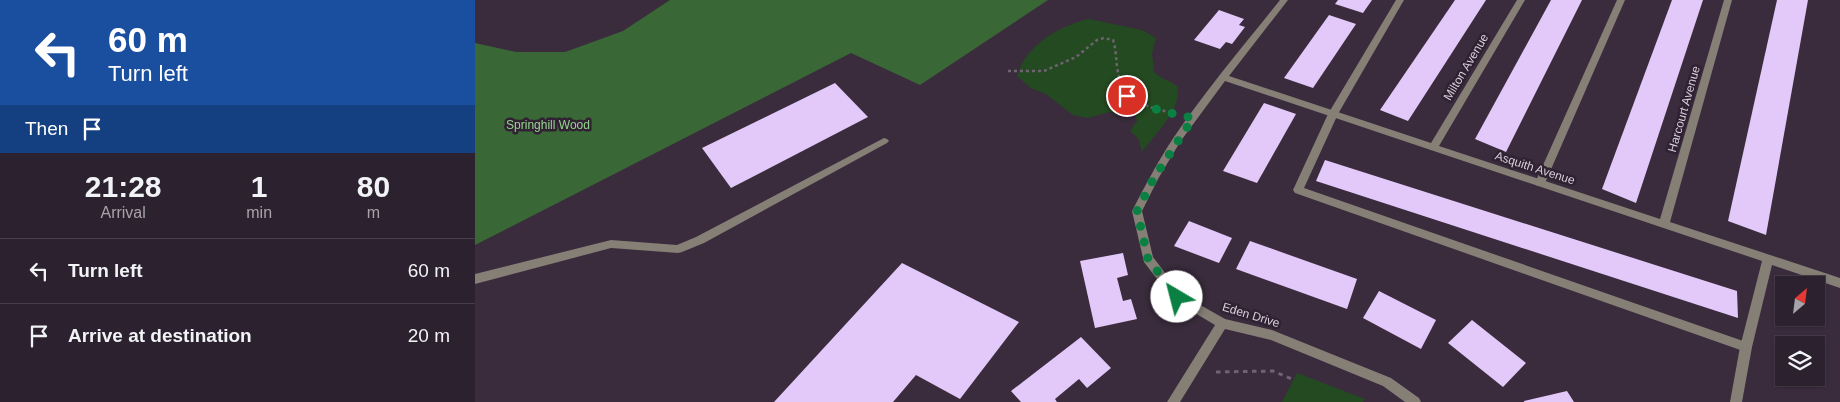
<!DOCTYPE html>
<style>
:root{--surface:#2c212e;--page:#382e3a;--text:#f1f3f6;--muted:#a6a3aa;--line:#483e4a}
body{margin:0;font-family:Arial,sans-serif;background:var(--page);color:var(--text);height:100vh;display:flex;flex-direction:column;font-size:19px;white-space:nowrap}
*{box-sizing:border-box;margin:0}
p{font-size:16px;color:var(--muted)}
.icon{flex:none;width:28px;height:28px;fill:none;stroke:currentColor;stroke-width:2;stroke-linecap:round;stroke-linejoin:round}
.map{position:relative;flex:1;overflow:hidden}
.details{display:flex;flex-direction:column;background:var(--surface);width:475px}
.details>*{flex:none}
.guide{background:#1a4fa0;color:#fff;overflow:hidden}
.needle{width:32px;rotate:28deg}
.tools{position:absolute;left:1300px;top:276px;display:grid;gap:10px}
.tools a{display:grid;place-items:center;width:50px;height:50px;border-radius:0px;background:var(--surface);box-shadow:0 1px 4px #0004,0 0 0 1px var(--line);font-size:25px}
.pin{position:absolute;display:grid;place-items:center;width:42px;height:42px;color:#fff;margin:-21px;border:2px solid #fff;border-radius:50%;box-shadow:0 1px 5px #0007}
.me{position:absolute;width:55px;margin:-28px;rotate:323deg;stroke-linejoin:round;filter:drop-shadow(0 0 4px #0008)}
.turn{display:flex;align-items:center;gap:18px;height:105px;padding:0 25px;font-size:22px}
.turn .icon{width:65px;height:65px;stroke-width:2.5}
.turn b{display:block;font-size:35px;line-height:42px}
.then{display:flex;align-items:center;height:48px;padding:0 25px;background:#0003;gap:10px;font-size:19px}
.eta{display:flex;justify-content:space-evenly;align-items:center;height:85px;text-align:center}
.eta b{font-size:30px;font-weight:800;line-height:35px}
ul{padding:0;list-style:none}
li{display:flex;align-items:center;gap:15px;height:65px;padding:0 25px;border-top:1px solid var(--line)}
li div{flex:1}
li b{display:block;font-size:19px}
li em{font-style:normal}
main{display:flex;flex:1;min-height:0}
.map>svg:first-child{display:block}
</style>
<main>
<section class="details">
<div class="guide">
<div class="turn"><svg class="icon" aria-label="left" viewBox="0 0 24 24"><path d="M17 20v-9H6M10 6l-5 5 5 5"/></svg><div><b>60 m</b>Turn left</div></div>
<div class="then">Then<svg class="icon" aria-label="arrive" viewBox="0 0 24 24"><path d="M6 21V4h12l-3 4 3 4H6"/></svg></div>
</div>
<div class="eta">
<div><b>21:28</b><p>Arrival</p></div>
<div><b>1</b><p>min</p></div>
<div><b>80</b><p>m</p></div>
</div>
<ul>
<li><svg class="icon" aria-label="left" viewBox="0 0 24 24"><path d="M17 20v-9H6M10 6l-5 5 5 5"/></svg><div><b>Turn left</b></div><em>60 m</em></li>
<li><svg class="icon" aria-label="arrive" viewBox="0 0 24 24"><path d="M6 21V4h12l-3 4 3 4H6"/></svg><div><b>Arrive at destination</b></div><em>20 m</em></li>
</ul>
</section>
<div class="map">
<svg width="1365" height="402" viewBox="0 0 1365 402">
<rect width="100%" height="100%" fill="#3a2c3d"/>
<g fill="#244a21">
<path d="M614,19L667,30L681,38L677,53L679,72C686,79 694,80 702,86C708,108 680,134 667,152L663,138L655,131L662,121L659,113L651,110L630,113L613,118L598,115L571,94L556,88L542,76C550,46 585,25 614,19Z"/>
<polygon points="822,373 890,399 888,402 807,402"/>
</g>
<polygon fill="#3a6736" points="195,0 573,0 445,85 376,53 0,245 0,43 41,52 90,52 148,31"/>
<g fill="#e3c9fa">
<polygon points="863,0 897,0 888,13 860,4"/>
<polygon points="980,0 1011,0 933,121 905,110"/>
<polygon points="1076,0 1107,0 1031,152 1000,139"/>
<polygon points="1197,0 1228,0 1161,203 1127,189"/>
<polygon points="1302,0 1333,0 1291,235 1253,221"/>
<polygon points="744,10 769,19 764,25 770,27 757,44 751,42 745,49 719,40"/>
<polygon points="854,15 881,24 838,88 809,78"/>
<polygon points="360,83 393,117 256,188 227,148"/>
<polygon points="789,103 821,114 782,183 748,171"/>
<polygon points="850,160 1262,291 1263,318 841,181"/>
<polygon points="714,221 757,238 744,263 699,246"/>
<polygon points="775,241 882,279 872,309 761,269"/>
<polygon points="648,253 653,275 642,278 648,301 656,299 662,319 620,328 605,261"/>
<polygon points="427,263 544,322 485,399 441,375 418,402 299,402"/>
<polygon points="904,291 961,320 946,349 888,318"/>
<polygon points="997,320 1051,363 1028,387 973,343"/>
<polygon points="606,337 636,368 612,388 604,379 580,399 582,402 546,402 536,391"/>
<polygon points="1092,391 1099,402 1049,402 1049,401"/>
</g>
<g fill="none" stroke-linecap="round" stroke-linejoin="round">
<path stroke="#6f6271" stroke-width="2.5" stroke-dasharray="3 3" stroke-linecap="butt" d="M533,71H569L601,57L622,40L629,38L638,40C641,49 641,58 642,67C647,101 668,106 698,113"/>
<polyline stroke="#6f6271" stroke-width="3" stroke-dasharray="4.5 4.5" stroke-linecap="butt" points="741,372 798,371 819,380"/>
<g fill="#857f76" fill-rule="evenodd">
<polygon points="921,0 929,0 863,114 829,188 1271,342 1275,343 1277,347 1275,351 1271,352 820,193 818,190 853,114"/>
<polygon points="1142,0 1150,0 1070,183 1068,186 1062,186 1060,183"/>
<polygon points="409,138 412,139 414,141 412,143 229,243 207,252 203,253 136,248 0,284 0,274 136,240 202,245 221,237"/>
</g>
<path fill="#857f76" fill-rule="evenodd" d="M805,0H813L754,76L956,143L1042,0H1050L964,146L1185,219L1249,0H1257L1195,222L1365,278V288L1297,265L1277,347L1267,402H1255L1265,347L1287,261L750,81L705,142L683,179L667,211L678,257L706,294L750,319L797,330L916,378L944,398L946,402H930L908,386L796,340L750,329L705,402H692L740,325L698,300L669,262L657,211C670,186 683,161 699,137C731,90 769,45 805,0Z"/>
</g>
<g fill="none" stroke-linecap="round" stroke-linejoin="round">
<path stroke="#0b8043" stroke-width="9" stroke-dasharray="0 16.2" d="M652,96C671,109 696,113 718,118L679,178L662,211L673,259L702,297"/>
</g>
<g text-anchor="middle" stroke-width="5" stroke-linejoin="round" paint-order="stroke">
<g font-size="12" fill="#d9d0db" stroke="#302233">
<text transform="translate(991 67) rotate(-59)" y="4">Milton Avenue</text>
<text transform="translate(1209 109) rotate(-74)" y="4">Harcourt Avenue</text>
<text transform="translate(1060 168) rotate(18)" y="4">Asquith Avenue</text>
<text transform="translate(776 315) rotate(17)" y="4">Eden Drive</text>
</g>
<g font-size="12" fill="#93d58c" stroke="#302233">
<text x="73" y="129">Springhill Wood</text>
</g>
</g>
</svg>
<div class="tools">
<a><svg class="needle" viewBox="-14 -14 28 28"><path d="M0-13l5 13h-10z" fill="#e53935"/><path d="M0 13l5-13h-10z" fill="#a6a3aa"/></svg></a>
<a><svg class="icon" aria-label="layers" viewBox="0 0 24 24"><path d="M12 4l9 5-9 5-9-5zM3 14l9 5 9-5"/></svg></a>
</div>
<div class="pin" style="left:652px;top:96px;background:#d93025"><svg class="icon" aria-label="arrive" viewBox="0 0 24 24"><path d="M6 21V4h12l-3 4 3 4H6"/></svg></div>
<svg class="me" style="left:702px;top:297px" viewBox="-20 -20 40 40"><circle r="19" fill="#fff"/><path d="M0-13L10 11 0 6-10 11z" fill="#0b8043"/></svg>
</div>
</main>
